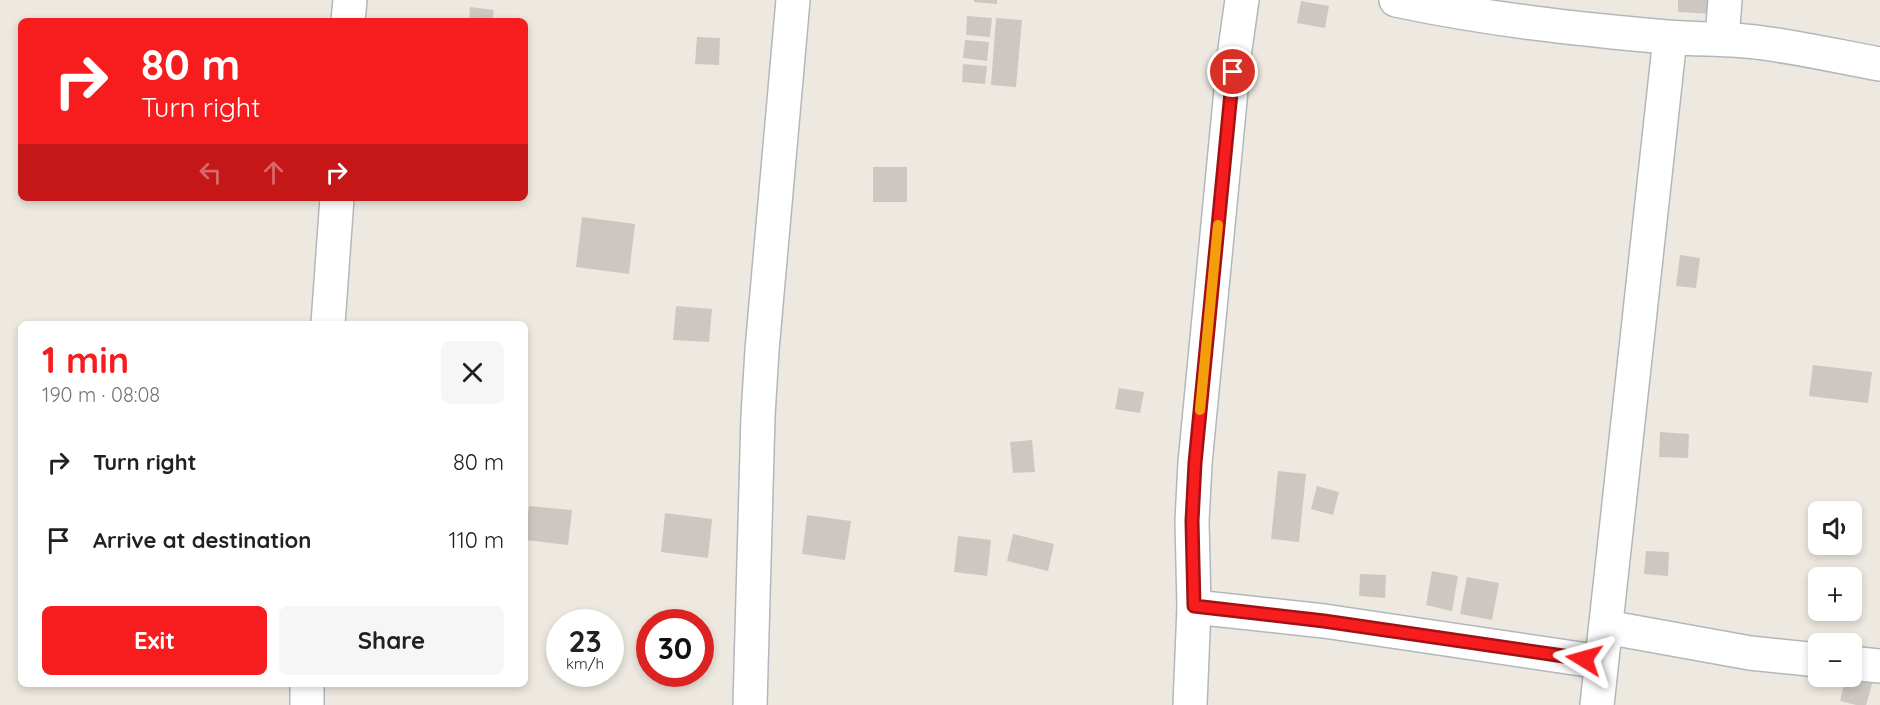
<!DOCTYPE html>
<meta charset="utf-8">
<style>
:root{--surface:#fff;--page:#f6f6f6;--text:#202124;--muted:#757577;--accent:#f71c1e}
body{margin:0;font-family:Quicksand,sans-serif;background:var(--page);color:var(--text);height:100vh;display:flex;flex-direction:column;font-size:22px;white-space:nowrap}
*{box-sizing:border-box;margin:0}
p{font-size:20px;color:var(--muted)}
.icon{flex:none;width:33px;height:33px;fill:none;stroke:currentColor;stroke-width:2;stroke-linecap:round;stroke-linejoin:round}
.map{position:relative;flex:1;overflow:hidden}
.details{position:absolute;left:18px;top:321px;width:510px;height:366px;display:flex;flex-direction:column;background:var(--surface);border-radius:9px;box-shadow:0 3px 9px #0003}
.details>*{flex:none}
.banner{position:absolute;left:18px;top:18px;width:510px;height:183px;border-radius:9px;box-shadow:0 3px 9px #0003;background:#f71c1e;color:#fff;overflow:hidden}
.buttons{position:absolute;left:1808px;top:501px;display:grid;gap:12px}
.buttons a{display:grid;place-items:center;width:54px;height:54px;border-radius:9px;background:var(--surface);box-shadow:0 3px 9px #0003;font-size:30px}
.speed{position:absolute;left:546px;top:609px;display:flex;gap:12px;font-size:30px;font-weight:700;text-align:center}
.speed>*{display:grid;place-content:center;width:78px;height:78px;border-radius:50%;background:var(--surface);box-shadow:0 3px 9px #0003;line-height:1}
.speed small{font-size:15px;font-weight:400}
.speed .limit{border:9px solid #d22;background:#fff;color:#111}
.pin{position:absolute;display:grid;place-items:center;width:51px;height:51px;color:#fff;margin:-26px;border:3px solid #fff;border-radius:50%;box-shadow:0 2px 6px #0007}
.me{position:absolute;width:66px;margin:-33px;rotate:278deg;stroke-linejoin:round;filter:drop-shadow(0 0 4px #0008)}
.turn{display:flex;align-items:center;gap:21px;height:126px;padding:0 24px;font-size:27px}
.turn .icon{width:78px;height:78px;stroke-width:2.5}
.turn b{display:block;font-size:42px;line-height:51px}
.lanes{display:flex;align-items:center;height:57px;padding:0 24px;background:#0003;justify-content:center;gap:30px;direction:ltr}
.lanes .off{opacity:.35}
.round{display:grid;place-items:center;flex:none;width:63px;height:63px;border-radius:9px;background:var(--page)}
.overview{display:flex;align-items:center;justify-content:space-between;height:102px;padding:0 24px}
h1{font-size:36px;font-weight:800;line-height:45px;color:var(--accent)}
.button{display:flex;gap:12px;margin-top:auto;padding:12px 24px}
.button a{flex:1;height:69px;border-radius:9px;background:var(--accent);color:#fff;font-size:24px;font-weight:800;line-height:69px;text-align:center}
.button a+a{background:var(--page);color:var(--text)}
ul{padding:0;list-style:none}
li{display:flex;align-items:center;gap:18px;height:78px;padding:0 24px}
li div{flex:1}
li b{display:block;font-size:22px}
li em{font-style:normal}
.map>svg:first-child{display:block}
</style>
<div class="map">
<svg width="1880" height="705" viewBox="0 0 1880 705">
<rect width="100%" height="100%" fill="#ede9e0"/>
<g fill="#cdc7c1">
<polygon points="974,0 997,0 997,4 974,2"/>
<polygon points="1678,0 1714,0 1713,14 1678,12"/>
<polygon points="1301,1 1329,6 1325,28 1297,23"/>
<polygon points="470,7 494,10 492,21 469,21"/>
<polygon points="967,16 992,18 990,37 966,35"/>
<polygon points="996,18 1022,20 1016,87 991,85"/>
<polygon points="697,37 720,38 719,65 695,64"/>
<polygon points="965,40 989,42 987,61 963,58"/>
<polygon points="963,64 987,66 985,84 962,82"/>
<rect x="873" y="167" width="34" height="35"/>
<polygon points="582,217 635,224 629,274 576,267"/>
<polygon points="1680,255 1700,258 1696,288 1676,286"/>
<polygon points="676,306 712,309 709,342 673,340"/>
<polygon points="1813,365 1872,372 1868,403 1809,396"/>
<polygon points="1119,388 1144,392 1140,413 1115,409"/>
<polygon points="1660,432 1689,434 1688,458 1659,457"/>
<polygon points="1032,440 1035,472 1013,473 1010,442"/>
<polygon points="1278,471 1306,474 1299,542 1271,539"/>
<polygon points="1317,486 1339,492 1333,515 1311,509"/>
<polygon points="529,506 572,510 568,545 525,540"/>
<polygon points="665,513 712,519 708,558 661,552"/>
<polygon points="807,515 851,521 845,560 802,554"/>
<polygon points="1013,534 1054,544 1048,571 1007,561"/>
<polygon points="958,536 991,540 987,576 954,572"/>
<polygon points="1646,551 1669,552 1668,576 1644,574"/>
<polygon points="1432,571 1458,576 1452,611 1426,605"/>
<polygon points="1360,574 1386,575 1385,598 1359,596"/>
<polygon points="1467,577 1499,583 1492,620 1460,614"/>
<polygon points="1846,676 1874,677 1866,705 1856,705 1840,701"/>
</g>
<g fill="none" stroke-linecap="round" stroke-linejoin="round">
<defs>
<g id="minor">
<path d="M1396,0C1485,19 1576,29 1667,37C1699,40 1731,38 1763,43C1802,48 1841,57 1880,64"/>
<polyline points="348,21 350,0"/>
<polyline points="1722,39 1725,0"/>
<polyline points="328,324 337,198"/>
<polyline points="1194,607 1324,621 1601,662"/>
<polyline points="1606,627 1750,653 1818,660"/>
<polyline points="1851,663 1880,666"/>
<polyline points="307,705 307,684"/>
<polyline points="750,705 758,416 762,350 793,0"/>
<polyline points="1190,705 1194,607 1192,521 1195,463 1235,49 1242,0"/>
<polyline points="1597,705 1670,38"/>
</g>
</defs>
<use href="#minor" stroke="#b3b7bc" stroke-width="36"/>
<use href="#minor" stroke="#fff" stroke-width="33"/>
</g>
<g fill="none" stroke-linecap="round" stroke-linejoin="round">
<defs>
<polyline id="route" points="1233,72 1195,463 1192,521 1194,606 1324,621 1584,659"/>
</defs>
<use href="#route" stroke="#a11214" stroke-width="15"/>
<use href="#route" stroke="#f71c1e" stroke-width="10"/>
<polyline stroke="#f59e0b" stroke-width="10" points="1200,410 1218,225"/>
</g>
</svg>
<div class="buttons">
<a><svg class="icon" aria-label="sound" viewBox="0 0 24 24"><path d="M4 9h4l5-4v14l-5-4H4zM17 9q2 3 0 6"/></svg></a>
<a>+</a>
<a>−</a>
</div>
<div class="speed"><div>23<small>km/h</small></div><div class="limit">30</div></div>
<div class="pin" style="left:1233px;top:72px;background:#d93025"><svg class="icon" aria-label="arrive" viewBox="0 0 24 24"><path d="M6 21V4h12l-3 4 3 4H6"/></svg></div>
<svg class="me" style="left:1584px;top:659px" viewBox="-20 -20 40 40"><path d="M0-17L14 15 0 8-14 15z" fill="#f71c1e" stroke="#fff" stroke-width="4"/></svg>
<div class="banner">
<div class="turn"><svg class="icon" aria-label="right" viewBox="0 0 24 24"><path d="M7 20v-9h11M14 6l5 5-5 5"/></svg><div><b>80 m</b>Turn right</div></div>
<div class="lanes"><svg class="icon off" aria-label="left" viewBox="0 0 24 24"><path d="M17 20v-9H6M10 6l-5 5 5 5"/></svg><svg class="icon off" aria-label="ahead" viewBox="0 0 24 24"><path d="M12 20V5M6 11l6-6 6 6"/></svg><svg class="icon" aria-label="right" viewBox="0 0 24 24"><path d="M7 20v-9h11M14 6l5 5-5 5"/></svg></div>
</div>
<section class="details">
<div class="overview"><div><h1>1 min</h1><p>190 m · 08:08</p></div><a class="round"><svg class="icon" aria-label="close" viewBox="0 0 24 24"><path d="M6 6l12 12M18 6L6 18"/></svg></a></div>
<ul>
<li><svg class="icon" aria-label="right" viewBox="0 0 24 24"><path d="M7 20v-9h11M14 6l5 5-5 5"/></svg><div><b>Turn right</b></div><em>80 m</em></li>
<li><svg class="icon" aria-label="arrive" viewBox="0 0 24 24"><path d="M6 21V4h12l-3 4 3 4H6"/></svg><div><b>Arrive at destination</b></div><em>110 m</em></li>
</ul>
<div class="button"><a>Exit</a><a>Share</a></div>
</section>
</div>
